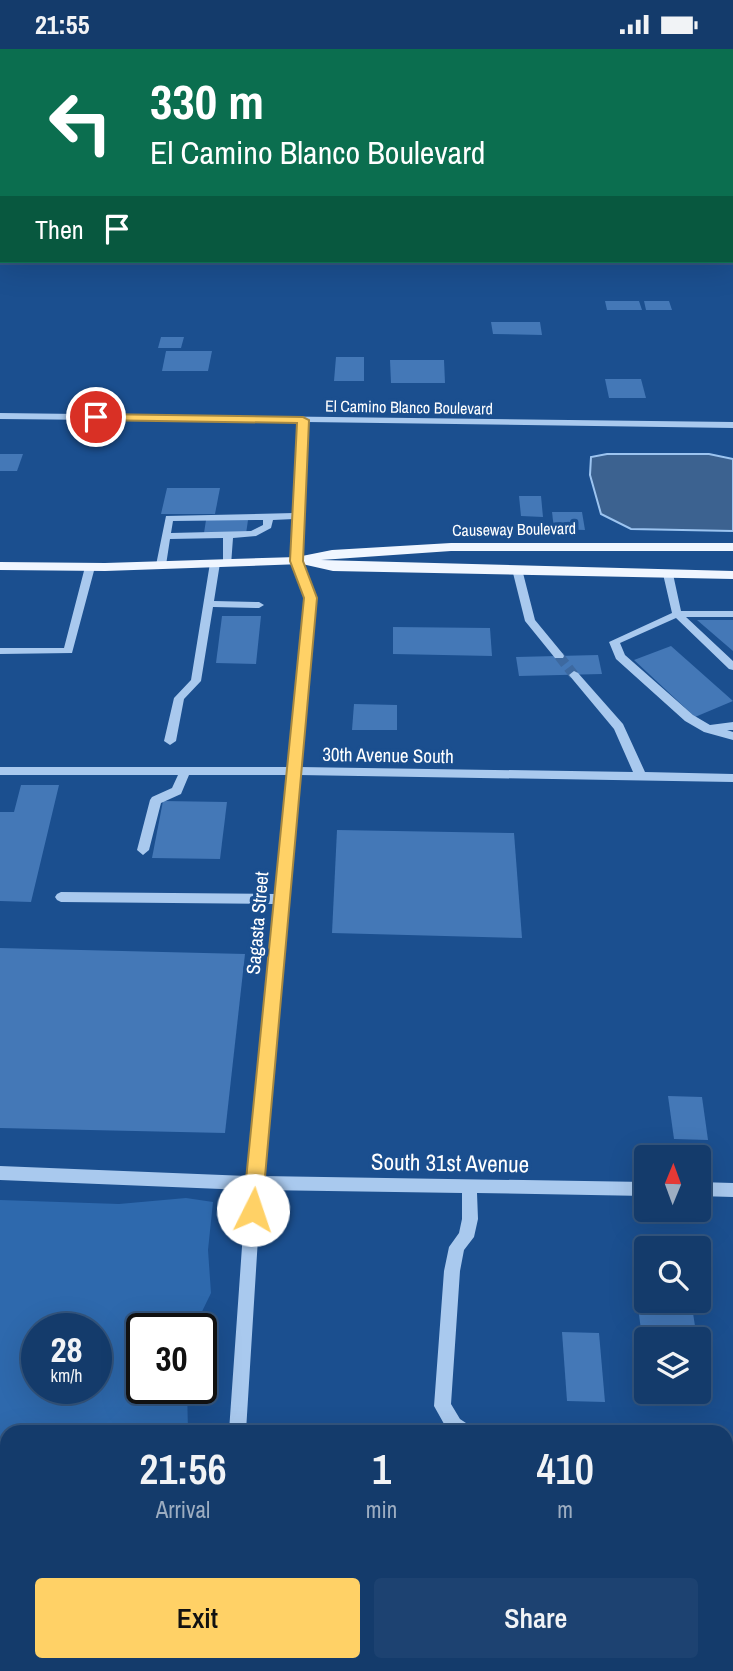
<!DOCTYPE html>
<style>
:root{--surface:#143b6b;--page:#1d4271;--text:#f1f3f6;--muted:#9dadc1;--line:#33557e;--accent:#ffd166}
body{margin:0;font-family:"Archivo Narrow",sans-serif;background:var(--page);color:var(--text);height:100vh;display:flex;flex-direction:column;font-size:26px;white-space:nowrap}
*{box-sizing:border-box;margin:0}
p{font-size:23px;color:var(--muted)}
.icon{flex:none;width:38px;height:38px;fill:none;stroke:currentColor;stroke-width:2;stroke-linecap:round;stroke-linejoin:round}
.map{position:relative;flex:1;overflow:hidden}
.details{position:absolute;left:0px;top:1376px;width:733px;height:247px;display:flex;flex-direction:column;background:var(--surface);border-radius:21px 21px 0 0;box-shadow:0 7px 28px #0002,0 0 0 2px var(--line)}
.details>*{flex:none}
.top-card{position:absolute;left:0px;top:0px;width:733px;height:214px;box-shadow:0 7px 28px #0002,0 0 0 2px var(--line);background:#0b6e4f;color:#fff;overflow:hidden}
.needle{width:46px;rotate:1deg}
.buttons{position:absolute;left:634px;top:1096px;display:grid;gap:14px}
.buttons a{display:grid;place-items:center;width:77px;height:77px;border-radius:7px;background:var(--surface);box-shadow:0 7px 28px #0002,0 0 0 2px var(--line);font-size:35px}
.speed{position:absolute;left:21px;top:1264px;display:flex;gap:14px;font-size:35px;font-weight:700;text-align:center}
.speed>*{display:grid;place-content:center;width:91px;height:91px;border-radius:50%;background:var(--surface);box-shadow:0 7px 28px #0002,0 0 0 2px var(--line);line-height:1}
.speed small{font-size:18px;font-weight:400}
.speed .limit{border:4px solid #111;border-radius:10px;background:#fff;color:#111}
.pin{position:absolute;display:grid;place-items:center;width:60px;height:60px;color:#fff;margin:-30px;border:4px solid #fff;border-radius:50%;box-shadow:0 2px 7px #0007}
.me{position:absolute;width:77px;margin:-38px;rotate:4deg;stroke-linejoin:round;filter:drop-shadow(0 0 5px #0008)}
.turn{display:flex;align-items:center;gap:24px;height:147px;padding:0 35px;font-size:32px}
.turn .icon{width:91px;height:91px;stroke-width:2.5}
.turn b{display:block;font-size:49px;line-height:60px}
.then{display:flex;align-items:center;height:66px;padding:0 35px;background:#0003;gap:14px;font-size:26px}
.eta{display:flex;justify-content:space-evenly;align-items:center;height:119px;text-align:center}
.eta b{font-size:42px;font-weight:600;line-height:49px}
.button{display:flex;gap:14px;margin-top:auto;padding:14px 35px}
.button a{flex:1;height:80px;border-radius:7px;background:var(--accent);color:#111;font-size:28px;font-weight:600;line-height:80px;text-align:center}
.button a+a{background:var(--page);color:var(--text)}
.status{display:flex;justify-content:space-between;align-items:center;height:49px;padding:0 35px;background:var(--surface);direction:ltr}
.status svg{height:19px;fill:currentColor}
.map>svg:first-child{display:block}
</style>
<div class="status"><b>21:55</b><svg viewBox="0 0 49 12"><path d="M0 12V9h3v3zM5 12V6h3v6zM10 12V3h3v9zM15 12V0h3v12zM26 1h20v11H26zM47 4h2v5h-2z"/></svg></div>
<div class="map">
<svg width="733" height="1622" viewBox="0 0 733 1622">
<rect width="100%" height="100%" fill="#1b4f8f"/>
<g fill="#2e69ad" fill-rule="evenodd">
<path d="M186,1149L213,1153L208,1201L211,1244L194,1279H142V1339H187L188,1382H7V1615H166L164,1622H0V1151L119,1155ZM37,1279H96V1339H37Z"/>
<polygon points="249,1615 379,1615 381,1622 249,1622"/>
</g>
<polygon fill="#3c6290" stroke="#9cc4f0" stroke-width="2" points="607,405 709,405 733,410 733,482 631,480 601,465 590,426 591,408"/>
<g fill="#4478b7">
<polygon points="605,252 639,252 642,261 607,261"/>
<polygon points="644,252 669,252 672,261 646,261"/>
<polygon points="491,273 540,273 542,286 493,285"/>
<polygon points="161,288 184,288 181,299 158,299"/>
<polygon points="166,302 212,302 208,322 162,322"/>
<polygon points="336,308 364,308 364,332 334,332"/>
<polygon points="390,311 444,311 445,334 391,334"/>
<polygon points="605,330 641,330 646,349 609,349"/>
<polygon points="0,405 23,405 17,422 0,422"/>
<polygon points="167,439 220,439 215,465 161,465"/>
<polygon points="519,447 541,447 543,468 521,467"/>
<polygon points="552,463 582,463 585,481 554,480"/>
<polygon points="206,471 248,471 246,485 204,484"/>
<polygon points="222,567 261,567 256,615 216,614"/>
<polygon points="697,571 733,571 733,602"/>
<polygon points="393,578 490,579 492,607 393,605"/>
<polygon points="671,597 733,652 695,668 634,611"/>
<polygon points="598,606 602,625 519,627 516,608"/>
<polygon points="354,655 397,656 397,681 352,681"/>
<polygon points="21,736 59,736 31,853 0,852 0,763 14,763"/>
<polygon points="163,752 227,753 220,810 152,809"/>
<polygon points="337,781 514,784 522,889 332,884"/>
<polygon points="0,899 245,905 225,1084 0,1079"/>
<polygon points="668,1047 702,1048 708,1091 674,1090"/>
<polygon points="633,1218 646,1218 646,1251 691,1251 697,1290 642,1289"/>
<polygon points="562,1283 599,1284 605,1353 567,1352"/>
</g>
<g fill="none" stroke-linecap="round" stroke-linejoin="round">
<polyline stroke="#3d69a0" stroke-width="10" stroke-dasharray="10 5" stroke-linecap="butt" points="559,607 574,626"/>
<g fill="#a9c9ee" fill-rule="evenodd">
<rect x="171" y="0" width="6" height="2"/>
<rect x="493" y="0" width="6" height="2"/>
<polygon points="610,0 616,0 617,2 611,2"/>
<polygon points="732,27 733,28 733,36 732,35"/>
<polygon points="732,53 733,53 733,58 732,57"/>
<rect x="732" y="72" width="1" height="4"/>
<rect x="0" y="163" width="2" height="4"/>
<path d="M0,364L733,373V379L307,373L302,512L315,549L300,718L633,723L614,680L569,626L574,622L578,624L623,675L645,723L733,725V733L299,726L262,1127L646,1133V1147L477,1144L478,1170L474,1188L464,1201L460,1222L451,1355L460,1370L469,1376L471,1382H448L434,1357L444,1222L449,1198L459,1184L462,1170V1144L261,1141L246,1382H229L246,1141L0,1131V1117L247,1127L274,855L61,853L57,851L55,848L57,845L61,843L275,845L287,726H189L181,745L161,754L149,801L143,806L137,801L150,751L152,748L172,739L178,726H0V718H288L305,549L292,512L294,470L273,471L271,479L256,487L233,489L231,516H225L223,514V489L170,490L166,516L161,519L156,516L166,467L294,464L299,373L0,370ZM263,471V476L251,482L171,484L173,472Z"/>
<polygon points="215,511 220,514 214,552 259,553 264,556 259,559 213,558 201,632 184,650 176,692 170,696 164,692 174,649 191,631 210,514"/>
<polygon points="90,515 95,518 72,604 0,605 0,599 64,599 85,518"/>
<polygon points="518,521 523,524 535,571 563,605 564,607 563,609 555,609 525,572 513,524"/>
<polygon points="668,522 673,525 681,562 733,562 733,568 686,568 733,612 733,621 729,620 676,569 620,594 625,606 693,666 710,676 733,673 733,681 727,681 733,683 733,691 704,683 685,672 616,610 609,593 672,564 663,525"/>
<polygon points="698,1133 733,1134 733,1148 698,1147"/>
<polygon points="726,1534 733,1536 733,1554 726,1552"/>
<polygon points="212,1615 230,1615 231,1622 211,1622"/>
</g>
<g fill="#f0f6ff" fill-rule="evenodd">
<polygon points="657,0 665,0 666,2 658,2"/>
<rect x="732" y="172" width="1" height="10"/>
<polygon points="451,494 733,494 733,502 451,502 321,511 733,522 733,530 333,522 302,515 105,522 0,521 0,513 105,514 297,508 332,501"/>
</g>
</g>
<polygon fill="#ffd166" stroke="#a68842" stroke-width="2" points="96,365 303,368 309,371 303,512 317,549 262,1161 260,1168 253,1171 246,1168 243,1161 304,549 290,512 297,374 92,371 92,366"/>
<g text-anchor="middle" stroke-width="7" stroke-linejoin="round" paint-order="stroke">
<g font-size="16" fill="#fff" stroke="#1b4f8f">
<text transform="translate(409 358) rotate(1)" y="6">El Camino Blanco Boulevard</text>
<text transform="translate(514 480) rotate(-1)" y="6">Causeway Boulevard</text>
</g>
<g font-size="19" fill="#fff" stroke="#1b4f8f">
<text transform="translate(388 706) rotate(1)" y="7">30th Avenue South</text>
<text transform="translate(257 874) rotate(-85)" y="7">Sagasta Street</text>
</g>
<g font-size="23" fill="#fff" stroke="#1b4f8f">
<text transform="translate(450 1114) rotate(1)" y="8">South 31st Avenue</text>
</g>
</g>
</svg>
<div class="buttons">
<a><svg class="needle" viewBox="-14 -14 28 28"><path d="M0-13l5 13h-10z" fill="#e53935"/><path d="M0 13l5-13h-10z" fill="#9dadc1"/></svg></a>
<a><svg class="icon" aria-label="search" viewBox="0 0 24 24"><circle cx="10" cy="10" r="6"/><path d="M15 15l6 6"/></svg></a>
<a><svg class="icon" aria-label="layers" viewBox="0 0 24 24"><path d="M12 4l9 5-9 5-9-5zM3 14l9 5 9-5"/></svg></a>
</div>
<div class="speed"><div>28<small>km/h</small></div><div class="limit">30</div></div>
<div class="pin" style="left:96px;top:368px;background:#d93025"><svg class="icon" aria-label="arrive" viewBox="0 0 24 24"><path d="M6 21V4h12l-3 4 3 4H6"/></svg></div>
<svg class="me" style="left:253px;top:1161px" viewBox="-20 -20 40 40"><circle r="19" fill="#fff"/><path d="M0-13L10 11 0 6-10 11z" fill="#ffd166"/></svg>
<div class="top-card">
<div class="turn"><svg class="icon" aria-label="left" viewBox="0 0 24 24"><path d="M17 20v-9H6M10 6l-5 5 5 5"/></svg><div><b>330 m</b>El Camino Blanco Boulevard</div></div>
<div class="then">Then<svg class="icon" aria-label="arrive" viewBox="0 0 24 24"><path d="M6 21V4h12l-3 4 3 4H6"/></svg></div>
</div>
<section class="details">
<div class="eta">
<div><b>21:56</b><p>Arrival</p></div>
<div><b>1</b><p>min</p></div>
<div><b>410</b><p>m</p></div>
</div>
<div class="button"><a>Exit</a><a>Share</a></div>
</section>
</div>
